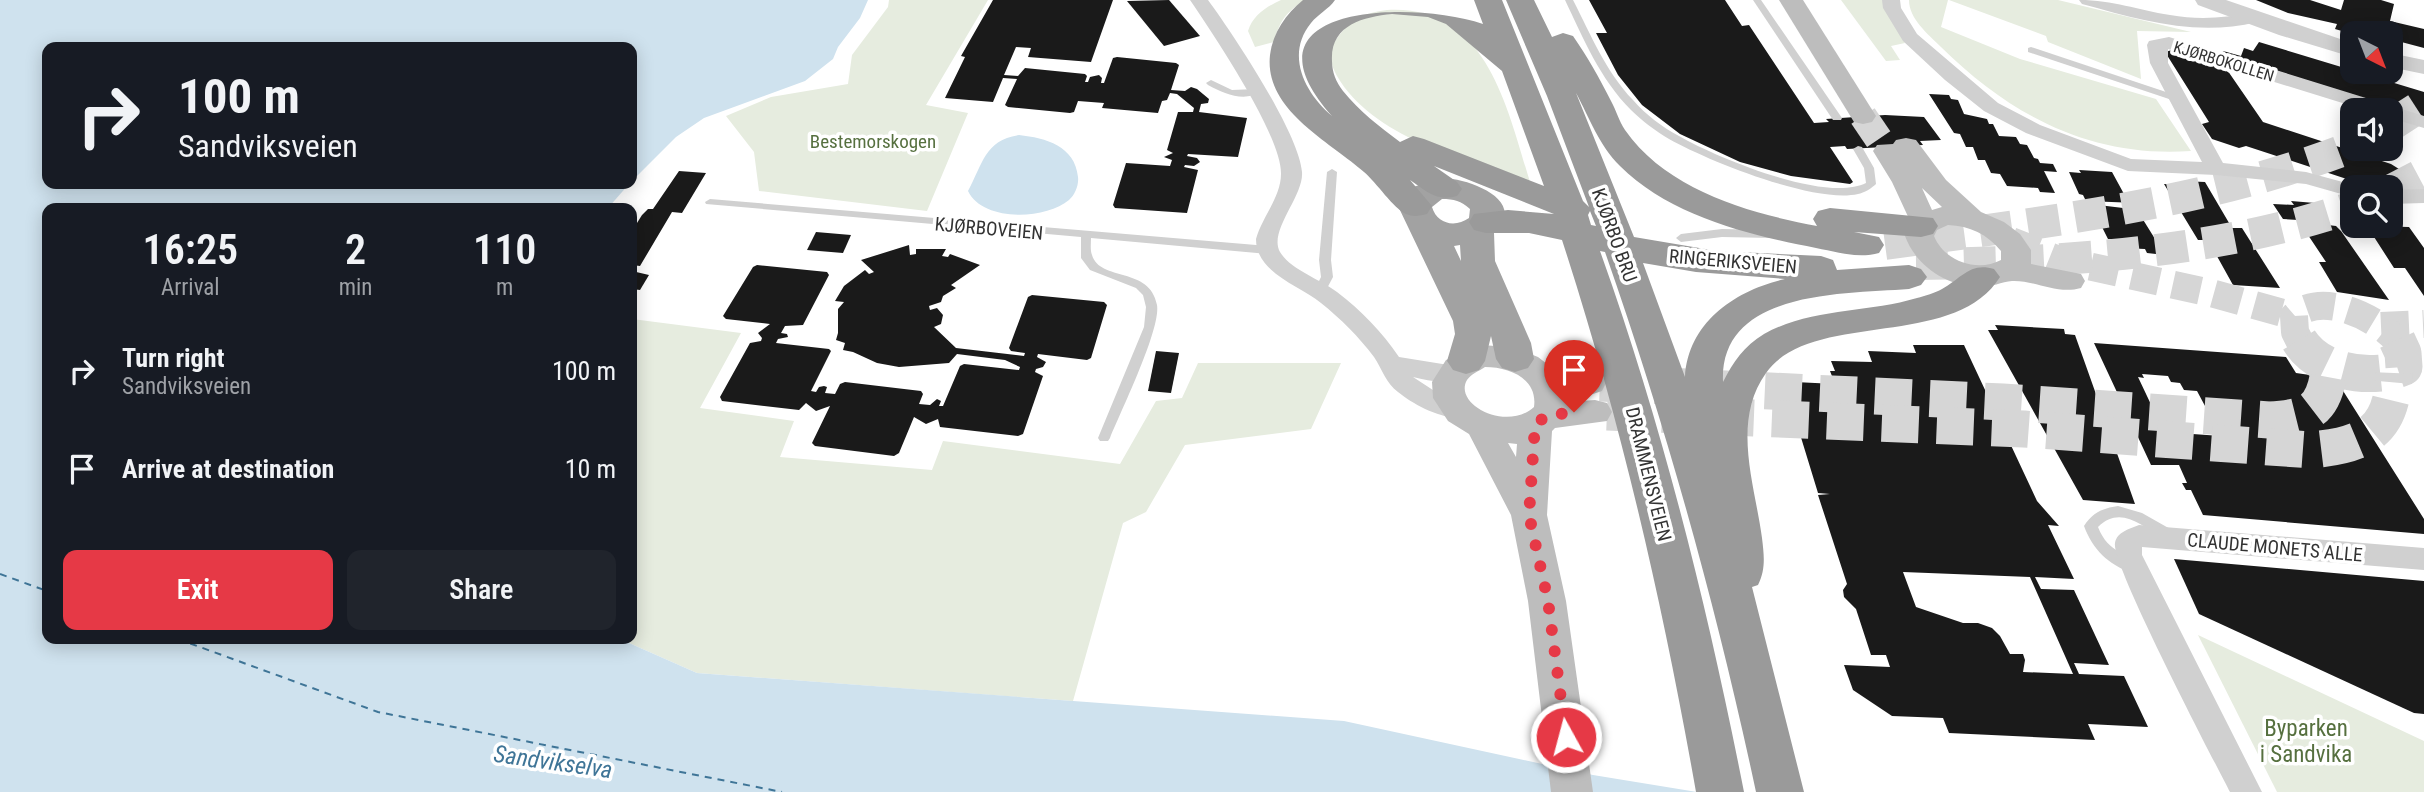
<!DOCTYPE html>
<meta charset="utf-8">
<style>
:root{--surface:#171b24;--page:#20242c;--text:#f1f3f6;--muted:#9ea1a6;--accent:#e63946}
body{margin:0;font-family:"Roboto Condensed",sans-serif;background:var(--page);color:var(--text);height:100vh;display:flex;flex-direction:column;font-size:26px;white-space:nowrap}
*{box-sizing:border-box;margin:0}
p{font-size:23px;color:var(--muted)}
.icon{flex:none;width:38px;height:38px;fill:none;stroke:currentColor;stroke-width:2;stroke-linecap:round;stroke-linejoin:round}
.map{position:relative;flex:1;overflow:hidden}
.details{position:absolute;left:42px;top:203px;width:595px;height:441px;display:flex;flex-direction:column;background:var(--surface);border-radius:14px;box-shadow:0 4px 18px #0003}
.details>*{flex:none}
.banner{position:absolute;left:42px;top:42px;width:595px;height:147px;border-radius:14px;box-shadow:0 4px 18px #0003;background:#171b24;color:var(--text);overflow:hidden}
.needle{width:46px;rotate:138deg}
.tools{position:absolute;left:2340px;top:21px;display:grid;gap:14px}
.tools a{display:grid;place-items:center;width:63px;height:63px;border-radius:14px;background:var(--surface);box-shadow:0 4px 18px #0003;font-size:35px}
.pin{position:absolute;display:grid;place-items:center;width:60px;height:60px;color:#fff;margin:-72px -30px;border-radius:50% 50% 50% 0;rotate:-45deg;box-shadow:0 0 7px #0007}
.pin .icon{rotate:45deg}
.me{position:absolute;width:77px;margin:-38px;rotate:353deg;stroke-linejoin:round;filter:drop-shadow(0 0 5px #0008)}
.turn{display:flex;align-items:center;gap:24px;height:147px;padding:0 21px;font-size:32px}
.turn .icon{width:91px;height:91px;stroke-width:2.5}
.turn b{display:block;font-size:49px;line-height:60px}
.eta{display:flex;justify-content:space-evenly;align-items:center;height:119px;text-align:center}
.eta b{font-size:42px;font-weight:600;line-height:49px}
.primary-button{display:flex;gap:14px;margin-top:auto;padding:14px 21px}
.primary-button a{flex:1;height:80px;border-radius:14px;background:var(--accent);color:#fff;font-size:28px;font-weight:600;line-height:80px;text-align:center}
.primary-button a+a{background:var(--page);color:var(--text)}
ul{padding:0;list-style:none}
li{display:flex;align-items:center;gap:21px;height:98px;padding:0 21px}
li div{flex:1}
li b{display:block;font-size:26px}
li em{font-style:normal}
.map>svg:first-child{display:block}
</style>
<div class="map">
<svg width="2424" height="792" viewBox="0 0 2424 792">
<rect width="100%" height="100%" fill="#fff"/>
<g fill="#e6ecdf">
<polygon points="889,0 988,0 926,105 968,113 927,211 759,191 754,152 726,116 771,97 848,84 852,55 888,7"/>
<path d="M1281,0H1306C1287,10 1279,22 1274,42L1255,47L1248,31C1253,15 1266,7 1281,0Z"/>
<polygon points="1841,0 1882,0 1905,43 1891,46 1900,60 1886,61"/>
<path d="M1909,0H1948L1941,27L2020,59L2156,99L2191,151C2091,158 2011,116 1941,47C1928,34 1909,19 1909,0Z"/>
<polygon points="1949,0 2058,0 2191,32 2137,31 2141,79 2048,42 2046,36"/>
<path d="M1387,10C1488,4 1507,109 1531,185C1468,161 1373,138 1337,76C1331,65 1327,52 1335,41C1351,19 1359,14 1387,10Z"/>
<polygon points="632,319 741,333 700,408 794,421 780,457 932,470 943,441 1120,464 1156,401 1182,398 1198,363 1341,363 1311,429 1185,445 1146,512 1123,523 1073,701 697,673 620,639 632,639"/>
<polygon points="2198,635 2424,741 2424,792 2277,792"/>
</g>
<g fill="#cfe2ee">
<polygon points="0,0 868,0 860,18 838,47 833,59 805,81 704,118 676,137 632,181 632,47 47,47 47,184 629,184 608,208 47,208 47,639 620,639 697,673 1344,721 1593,775 1697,792 0,792"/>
<path d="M1019,135C1046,138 1075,146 1078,177C1079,185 1075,195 1069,200C1045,220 983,222 968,191C983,163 985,140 1019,135Z"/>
</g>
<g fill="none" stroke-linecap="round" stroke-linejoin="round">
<g stroke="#3f7597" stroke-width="2" stroke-dasharray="7 6" stroke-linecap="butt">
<polyline points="0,574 47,591"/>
<polyline points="178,639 378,712 782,792"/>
</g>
</g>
<g fill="#1a1a1a" fill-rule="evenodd">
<polygon points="993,0 1113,0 1091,62 1028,57 1031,48 1016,47 1004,75 1018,76 1025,68 1085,74 1087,76 1085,82 1088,82 1090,77 1099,75 1102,78 1101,83 1104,83 1113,58 1117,57 1176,63 1179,65 1171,90 1185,91 1191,87 1197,89 1209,99 1208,103 1201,104 1199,112 1247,118 1238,157 1188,154 1187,156 1197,158 1200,162 1194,166 1185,165 1184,167 1198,170 1187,213 1115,208 1113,205 1126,163 1170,166 1172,160 1164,157 1173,153 1167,150 1178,112 1193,112 1194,108 1177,94 1170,93 1167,100 1162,101 1158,113 1102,108 1104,103 1078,101 1074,112 1070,113 1008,107 1005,105 1017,79 1003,78 993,102 945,98 965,57 961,56"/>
<polygon points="1169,0 1200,36 1164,46 1127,1"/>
<polygon points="1589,0 1725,0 1742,26 1749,25 1814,123 1829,122 1826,119 1885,115 1924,117 1941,140 1920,141 1923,145 1847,149 1845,146 1830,147 1853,182 1850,184 1791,176 1740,162 1680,134 1642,105 1618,75 1596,33 1607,33"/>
<polygon points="2256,0 2310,0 2341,10 2344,0 2381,0 2394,4 2390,21 2424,29 2424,48 2390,39 2390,33 2352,34 2335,29 2337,24 2288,13"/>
<polygon points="2259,42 2424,92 2424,117 2222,54 2223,51 2241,56 2244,48 2253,51"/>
<polygon points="2179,48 2221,61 2263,122 2391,164 2399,169 2408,181 2406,184 2410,190 2390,194 2390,187 2371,187 2246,146 2239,148 2212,139 2202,124 2209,122 2165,52"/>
<polygon points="1929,94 1949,95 1951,99 1958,100 1964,114 1987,119 1989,124 1993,124 1999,136 2016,137 2020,144 2027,145 2034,158 2038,159 2040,163 2053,164 2057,172 2044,171 2055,193 2040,192 2038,188 2007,186 2000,174 1991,173 1985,160 1978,160 1973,147 1966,147 1960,134 1954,133"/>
<polygon points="2079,170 2112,172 2124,194 2132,194 2137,203 2086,201 2083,195 2079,194 2069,172 2081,173"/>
<polygon points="679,171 706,173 682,213 672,212 640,266 632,265 632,231 642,215 648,209 653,209"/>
<polygon points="2181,181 2205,182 2232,228 2242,228 2280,288 2233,285 2208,240 2198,240 2164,184 2184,185"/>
<polygon points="2291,201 2315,203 2329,222 2325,222 2328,225 2336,226 2341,231 2389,300 2337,292 2319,262 2326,262 2298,220 2283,219 2273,204 2294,205"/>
<polygon points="2090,204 2148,211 2152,217 2142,218 2165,255 2147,253 2145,249 2122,248 2118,239 2108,239 2102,227 2106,227 2098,211 2094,211"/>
<polygon points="2367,226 2409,227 2424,248 2424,296 2405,268 2394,268"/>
<polygon points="816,232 851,235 843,253 807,250"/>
<polygon points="909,245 910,255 916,254 916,249 946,249 942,256 948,257 950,254 980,265 951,285 956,288 943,296 941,302 929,306 930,310 937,308 943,315 941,324 934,327 956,348 1024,356 1025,353 1011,351 1009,348 1028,297 1032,295 1104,302 1107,305 1091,358 1087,360 1038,354 1037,357 1046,362 1043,367 1036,369 1035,372 1043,376 1023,434 1018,436 940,427 938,419 926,424 914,417 899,453 894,456 815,446 812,443 830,406 816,411 806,403 799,410 722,401 720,397 750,343 761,341 762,338 758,333 770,324 726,319 723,316 753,267 757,265 827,272 829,275 803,325 785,326 781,333 787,334 788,337 778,339 776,343 829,349 831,351 811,391 816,392 819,387 824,386 827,387 825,393 835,394 840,384 845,382 921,391 923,394 919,404 930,405 937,399 941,401 939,406 943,406 960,366 964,364 1019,370 1020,367 1005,360 957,354 949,363 899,367 877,363 853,352 843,350 845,343 836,340 838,333 838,309 844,302 835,301 844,286 865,270 869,274 874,272 861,260"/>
<polygon points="632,271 649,275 640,290 632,289"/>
<polygon points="1995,325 2064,329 2065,334 2075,335 2135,504 2083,500 1988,330 1998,330"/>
<path d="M2094,343L2286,357L2296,373L2310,375L2316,384L2340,386L2424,519V534L2203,515L2191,490H2186L2182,483H2187L2179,465H2151ZM2142,374L2168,376L2171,382L2180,383L2184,390L2197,391L2221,436L2164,432L2138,377L2144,378Z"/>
<path d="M1913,345H1964L2037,501L2059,526L2048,525L2074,579L2035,577L2041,589L2074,590L2109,665L2074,663L2079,674L2124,676L2148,727L2088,724L2095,740L1949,733L1943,718L1892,716L1853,690L1844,665L1890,667L1886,655H1871L1856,609L1844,597L1843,590L1847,584L1818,495L1830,494L1818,493L1788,395L1795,382L1835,384L1830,371H1835L1831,361L1872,362L1868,351L1916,353ZM1903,572L2030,577L2073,674L2023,672L2025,660L2023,654H2010L2000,636L1992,628L1978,623H1963L1916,607Z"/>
<polygon points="1156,351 1179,353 1171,393 1148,391"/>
<polygon points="2174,559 2424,581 2424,714 2414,713 2199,614"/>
</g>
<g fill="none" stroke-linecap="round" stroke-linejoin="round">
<g stroke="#d6d6d6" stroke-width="28" stroke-dasharray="28 14" stroke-linecap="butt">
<polyline points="1863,116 1884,147"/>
<polyline points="2011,241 2056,259 2211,293 2294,316"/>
<polyline points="2381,326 2424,324"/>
<path d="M2300,342L2295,332L2294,316C2322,291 2377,317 2398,342"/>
</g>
<g stroke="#d6d6d6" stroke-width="37" stroke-dasharray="37 18" stroke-linecap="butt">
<path d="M2299,340C2319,373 2372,381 2404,367L2403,353L2397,340"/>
<path d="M1600,383L2003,402L2269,420C2313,418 2325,408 2330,364"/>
<path d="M1607,412L2024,429L2311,450C2366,445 2392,431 2394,373"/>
</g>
<g stroke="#d6d6d6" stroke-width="32" stroke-dasharray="32 16" stroke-linecap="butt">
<polyline points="2390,126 2424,104"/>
<polyline points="2390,191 2424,173"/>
<path d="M1885,244C2040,223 2206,204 2352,147"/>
<path d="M1916,264C2057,263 2219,253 2352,207"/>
</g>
<g fill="#d0d0d0" fill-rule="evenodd">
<path d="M1565,0H1573C1591,35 1606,72 1633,100C1646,115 1662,127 1679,136C1717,158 1826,203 1866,183L1864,168L1853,149L1858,146L1862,147L1874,168L1876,184C1872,188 1864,193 1858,194C1815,204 1708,161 1669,139C1656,131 1642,121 1631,110C1600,79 1583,38 1565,0Z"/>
<polygon points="1753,0 1761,0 1842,118 1841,120 1833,120"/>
<polygon points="2031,47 2181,97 2183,99 2178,102 2028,52 2028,48"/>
<path d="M1211,80L1232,90L1256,89L1261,92C1244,102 1224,94 1208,85L1206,83Z"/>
<polygon points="1332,169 1337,172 1331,260 1333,277 1324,294 1320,295 1314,291 1321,277 1319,260 1327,172"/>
<path d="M710,199L1268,246L1274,250L1268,254L1091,238C1091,243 1090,250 1092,255C1100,282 1150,266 1157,305C1161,329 1121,411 1110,438L1108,441H1100L1098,438L1144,327L1146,307L1143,295L1136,288L1090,270L1081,258V237L706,204L705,202Z"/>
<polygon points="1722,229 1772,230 1777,234 1772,238 1722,237 1681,242 1676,238 1681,234"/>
<path d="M2118,506L2142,513L2172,530L2174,534L2172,538L2167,539L2162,538C2141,525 2120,505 2098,527C2109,555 2127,550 2139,567L2137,571L2132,573C2108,564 2093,550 2084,526C2092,513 2103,508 2118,506Z"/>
</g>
<g fill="#d0d0d0" fill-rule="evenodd">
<path d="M1190,0H1208C1233,34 1299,133 1302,172C1304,196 1268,231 1280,252C1291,270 1320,279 1337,292C1361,310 1382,332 1399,357L1461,367L1464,373L1461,379C1444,384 1429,381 1413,377L1436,392L1467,404L1470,410L1467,416C1447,423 1414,405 1398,392C1386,383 1382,369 1374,357C1359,337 1341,319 1321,303C1299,285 1256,273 1256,239C1262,217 1281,197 1281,174C1282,136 1213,34 1190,0Z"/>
<polygon points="1882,0 1900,0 1901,8 1917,34 1998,103 2040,125 2131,159 2202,162 2150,63 2147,45 2149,41 2169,37 2424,116 2424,128 2390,118 2390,110 2365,110 2168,49 2168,63 2223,163 2306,172 2361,187 2352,187 2352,197 2306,184 2216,175 2128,171 2026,133 1984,111 1945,80 1903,41 1883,8"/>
<path d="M2079,0C2114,0 2137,10 2170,15C2198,20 2224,18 2251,13L2260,18L2257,22C2196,37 2141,20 2082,4Z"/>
<polygon points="2424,189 2424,203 2390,204 2390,190"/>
<path d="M2139,525L2424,548V570L2142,547V555L2262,792H2230C2213,759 2111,564 2115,543C2117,532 2129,529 2139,525Z"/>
</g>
<g fill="#d0d0d0" fill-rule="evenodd">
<polygon points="2195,0 2226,0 2352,43 2352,57 2279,35 2198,5"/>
<polygon points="2390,53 2424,60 2424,74 2390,67"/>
</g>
<g fill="#bdbdbd" fill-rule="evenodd">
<polygon points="1779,0 1803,0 1876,116 1872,122 1863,124 1854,122"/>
<path d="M1906,138L1916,140L1946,180L1981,212L2004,222L2020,234L2031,250V264L2081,274L2085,281L2081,288C2057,295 2035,280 2012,281C2002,282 1991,287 1980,287C1947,287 1916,266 1905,236L1911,223L1892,182L1873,151L1877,145L1893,144L1896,140ZM1922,188L1942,207L1932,210ZM1948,225C1970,226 1987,234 2001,251V260C1977,273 1944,261 1934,236L1937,230Z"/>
<path d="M1480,345L1512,347L1538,357L1551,367L1602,375L1606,383L1602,391L1590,395L1567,392L1568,402L1595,400L1607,403L1612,412L1607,421L1555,428L1552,431L1547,515L1566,601L1593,792H1551L1528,601L1511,515L1469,434L1448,421L1433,398L1432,382L1446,360ZM1485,367C1510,367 1538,379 1534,407C1506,432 1453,404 1467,380C1471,374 1479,371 1485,367ZM1508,443L1517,444L1516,457Z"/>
</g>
<path fill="#a2a2a2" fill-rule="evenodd" d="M1444,178C1470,179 1529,201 1494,233L1495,261L1531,343L1534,359L1528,368L1515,372L1502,368L1496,359L1491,336L1485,361L1479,370L1466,374L1453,370L1447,361L1455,334L1453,321L1398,206L1413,187ZM1442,199C1454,199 1461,201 1470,209L1469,218C1455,228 1437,224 1432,207ZM1460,245L1461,261L1454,246Z"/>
<path fill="#9a9a9a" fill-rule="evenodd" d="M1303,0H1335C1329,9 1318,14 1311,23C1285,55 1305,93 1332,116C1232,4 1410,0 1483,24L1474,0H1502L1583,201L1589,207L1547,96L1506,0H1534L1552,37L1563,33L1573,36C1587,56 1600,79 1611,101C1616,110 1619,121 1625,130C1667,190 1748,213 1817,226L1813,219L1818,211L1830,208L1933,218L1938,226L1933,234L1921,237L1854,232L1879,237L1884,245L1879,253C1859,259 1837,252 1816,248C1749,235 1670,216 1620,166C1599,145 1590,119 1576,93L1634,237L1717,251L1821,256L1833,260L1837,270L1909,265L1921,269L1927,277L1921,285L1909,289C1846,294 1719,289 1723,382C1733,362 1744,346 1764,334C1810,308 1867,313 1917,298C1925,296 1935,293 1942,289C1962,278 1970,262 1994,269L2000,277C1954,351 1811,309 1766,373C1731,422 1755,485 1762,538C1764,555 1766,569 1758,585L1752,587L1804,792H1756C1717,609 1667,429 1605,252L1600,251C1663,427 1708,609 1744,792H1696C1663,605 1621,421 1562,240L1529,233H1486L1474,230L1469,222L1474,214L1508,210L1554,214L1434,166L1457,182L1462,189L1457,196C1437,202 1426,191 1410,180L1432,206L1427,214C1419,216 1413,217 1406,214C1394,209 1376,182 1364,172C1329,141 1264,110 1270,55C1273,32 1286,14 1303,0ZM1392,14L1428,17L1446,24L1502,71L1544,186L1424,139L1413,136L1400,142C1380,127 1359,111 1343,91C1336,82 1332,72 1332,61C1330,25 1363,17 1392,14ZM1590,211L1596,226L1591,225L1588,215ZM1643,263L1696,272L1785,279C1736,290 1688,322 1685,377Z"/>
</g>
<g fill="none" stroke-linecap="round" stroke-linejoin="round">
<polyline stroke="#e63946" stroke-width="12" stroke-dasharray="0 21.6" points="1566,737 1548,601 1529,515 1535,425 1546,416 1574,412"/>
</g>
<g text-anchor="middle" stroke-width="7" stroke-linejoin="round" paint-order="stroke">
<g font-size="16" fill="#333" stroke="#fff">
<text transform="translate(2224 61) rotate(17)" y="6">KJØRBOKOLLEN</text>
</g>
<g font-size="19" fill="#56703f" stroke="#fff">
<text x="873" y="148">Bestemorskogen</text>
</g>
<g font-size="19" fill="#333" stroke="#fff">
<text transform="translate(989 228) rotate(5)" y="7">KJØRBOVEIEN</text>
<text transform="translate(1615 235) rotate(70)" y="7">KJØRBO BRU</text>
<text transform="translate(1733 261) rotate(5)" y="7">RINGERIKSVEIEN</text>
<text transform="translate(1649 474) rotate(76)" y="7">DRAMMENSVEIEN</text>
<text transform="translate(2275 547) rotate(5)" y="7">CLAUDE MONETS ALLE</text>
</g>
<g font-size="23" fill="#56703f" stroke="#fff">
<text x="2306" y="736">Byparken<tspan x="2306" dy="26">i Sandvika</tspan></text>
</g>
<g font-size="24" font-style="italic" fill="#3f7597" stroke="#fff">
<text transform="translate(553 762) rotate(8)" y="8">Sandvikselva</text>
</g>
</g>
</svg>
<div class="tools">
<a><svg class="needle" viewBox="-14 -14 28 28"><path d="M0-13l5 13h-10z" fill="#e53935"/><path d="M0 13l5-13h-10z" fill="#9ea1a6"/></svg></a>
<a><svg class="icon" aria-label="sound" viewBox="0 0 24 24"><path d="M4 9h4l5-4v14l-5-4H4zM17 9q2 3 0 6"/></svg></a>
<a><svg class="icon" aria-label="search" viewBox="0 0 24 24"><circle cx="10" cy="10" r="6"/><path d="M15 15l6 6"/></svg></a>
</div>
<div class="pin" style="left:1574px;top:412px;background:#d93025"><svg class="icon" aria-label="arrive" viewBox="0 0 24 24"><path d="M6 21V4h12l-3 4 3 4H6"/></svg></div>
<svg class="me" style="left:1566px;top:737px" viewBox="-20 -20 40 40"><circle r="17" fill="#e63946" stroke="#fff" stroke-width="3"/><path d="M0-11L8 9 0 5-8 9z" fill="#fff"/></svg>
<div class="banner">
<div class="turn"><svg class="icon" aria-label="right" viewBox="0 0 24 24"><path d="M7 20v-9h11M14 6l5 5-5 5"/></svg><div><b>100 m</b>Sandviksveien</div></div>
</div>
<section class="details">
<div class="eta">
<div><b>16:25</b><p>Arrival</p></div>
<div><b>2</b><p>min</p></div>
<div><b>110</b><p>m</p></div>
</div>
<ul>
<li><svg class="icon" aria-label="right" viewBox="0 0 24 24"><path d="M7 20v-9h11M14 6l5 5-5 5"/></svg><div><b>Turn right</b><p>Sandviksveien</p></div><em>100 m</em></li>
<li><svg class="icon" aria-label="arrive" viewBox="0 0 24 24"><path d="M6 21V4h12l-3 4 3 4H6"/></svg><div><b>Arrive at destination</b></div><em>10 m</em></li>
</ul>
<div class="primary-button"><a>Exit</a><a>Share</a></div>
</section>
</div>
